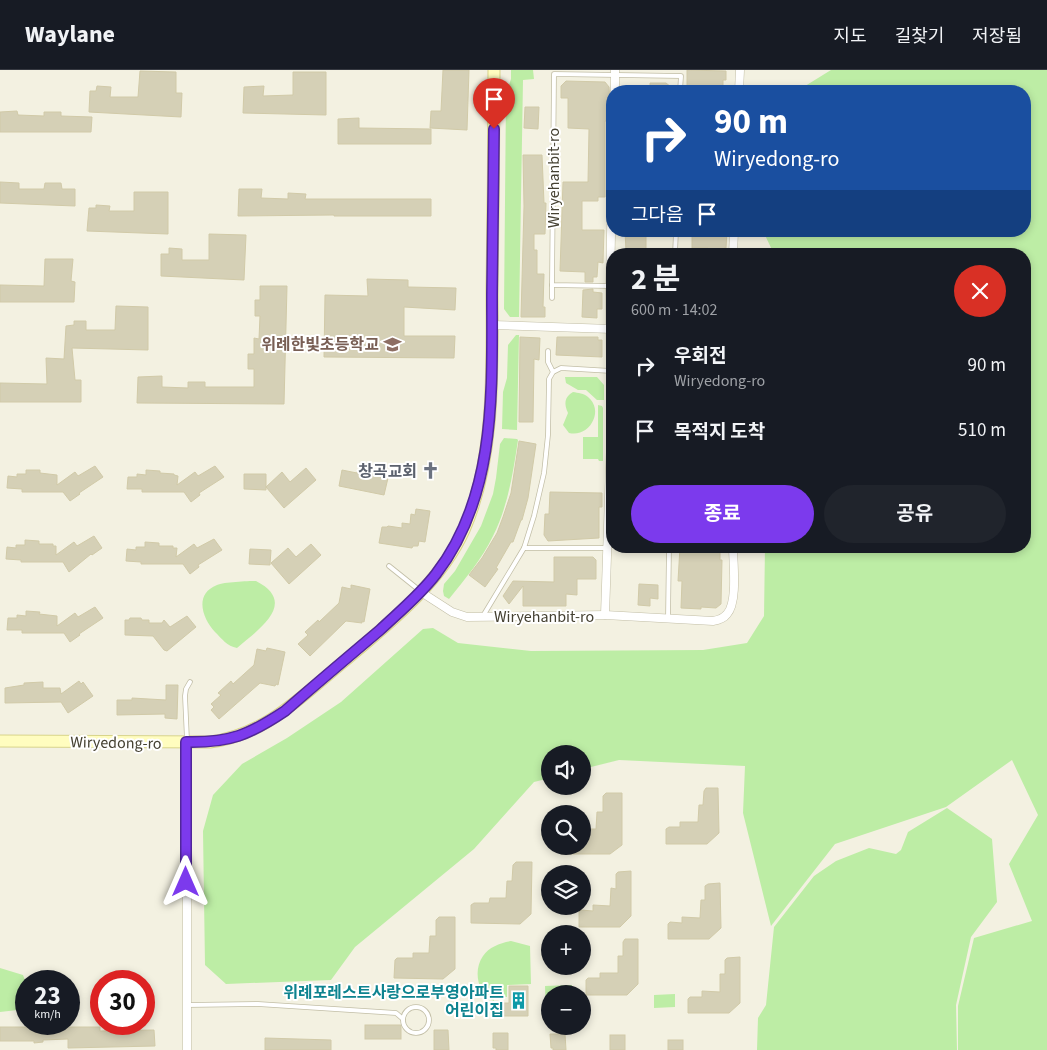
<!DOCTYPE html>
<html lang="ko">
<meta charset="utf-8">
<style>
:root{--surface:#171b24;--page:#20242c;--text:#f1f3f6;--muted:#9ea1a6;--line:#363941;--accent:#7c3aed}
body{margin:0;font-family:"Source Sans 3","Noto Sans KR",sans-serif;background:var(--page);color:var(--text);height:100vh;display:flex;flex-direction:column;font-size:19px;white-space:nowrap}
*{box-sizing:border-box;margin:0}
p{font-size:16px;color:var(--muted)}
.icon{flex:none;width:28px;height:28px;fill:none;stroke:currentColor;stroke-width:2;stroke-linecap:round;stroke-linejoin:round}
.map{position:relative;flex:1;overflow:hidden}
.details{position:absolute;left:606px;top:178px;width:425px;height:305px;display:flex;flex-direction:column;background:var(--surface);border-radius:20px;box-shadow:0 2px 8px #0003}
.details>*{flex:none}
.banner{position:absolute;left:606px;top:15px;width:425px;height:152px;border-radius:20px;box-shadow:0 2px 8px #0003;background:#1a4fa0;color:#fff;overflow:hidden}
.fabs{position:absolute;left:541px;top:675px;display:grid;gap:10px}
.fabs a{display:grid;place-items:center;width:50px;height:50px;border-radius:50%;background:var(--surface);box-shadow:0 2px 8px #0003;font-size:25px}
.speed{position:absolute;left:15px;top:900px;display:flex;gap:10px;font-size:25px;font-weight:700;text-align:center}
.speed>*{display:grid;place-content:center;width:65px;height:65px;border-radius:50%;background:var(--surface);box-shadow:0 2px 8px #0003;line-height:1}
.speed small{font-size:12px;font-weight:400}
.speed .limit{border:8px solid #d22;background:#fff;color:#111}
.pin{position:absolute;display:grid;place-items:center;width:42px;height:42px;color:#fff;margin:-51px -21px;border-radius:50% 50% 50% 0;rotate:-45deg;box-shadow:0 0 5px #0007}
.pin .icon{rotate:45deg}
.me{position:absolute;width:55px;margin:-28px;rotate:0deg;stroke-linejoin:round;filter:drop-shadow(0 0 4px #0008)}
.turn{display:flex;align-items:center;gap:18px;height:105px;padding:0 25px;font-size:22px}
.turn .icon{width:65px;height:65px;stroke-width:2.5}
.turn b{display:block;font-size:35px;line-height:42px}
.then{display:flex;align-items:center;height:48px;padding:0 25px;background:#0003;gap:10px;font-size:19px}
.round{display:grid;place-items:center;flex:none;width:52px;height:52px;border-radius:26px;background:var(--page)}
.overview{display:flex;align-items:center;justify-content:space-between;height:85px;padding:0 25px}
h1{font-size:30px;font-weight:700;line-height:38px}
.action{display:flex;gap:10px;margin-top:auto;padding:10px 25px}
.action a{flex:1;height:58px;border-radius:30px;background:var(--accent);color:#fff;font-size:20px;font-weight:700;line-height:58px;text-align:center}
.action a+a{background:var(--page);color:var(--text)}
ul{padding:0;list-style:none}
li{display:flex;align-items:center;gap:15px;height:65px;padding:0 25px}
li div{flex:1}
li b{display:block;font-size:19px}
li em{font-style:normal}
header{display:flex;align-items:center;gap:30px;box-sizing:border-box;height:70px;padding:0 25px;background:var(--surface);border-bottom:1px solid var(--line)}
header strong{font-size:24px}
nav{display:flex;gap:28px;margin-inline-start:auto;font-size:18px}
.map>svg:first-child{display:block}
</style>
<header>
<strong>Waylane</strong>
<nav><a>지도</a><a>길찾기</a><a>저장됨</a></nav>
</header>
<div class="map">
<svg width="1047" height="980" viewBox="0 0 1047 980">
<rect width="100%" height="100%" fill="#f3f1e1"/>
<g fill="#bdeda5">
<polygon points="511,0 533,0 534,9 523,10 519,247 510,247 504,239 506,24 511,9"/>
<polygon points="831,0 1047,0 1047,980 958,980 958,936 974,868 1032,851 1009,794 1038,745 1012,690 946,737 835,774 771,856 743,743 745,696 619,690 583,699 582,684 550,684 550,708 534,712 474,779 355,877 331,910 226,914 205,895 203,761 213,725 242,694 287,668 341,632 423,559 433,558 458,573 531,581 703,580 747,573 764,546 765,476 1025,476 1025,184 774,184 763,161 1025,161 1025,21 797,21"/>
<polygon points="516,265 519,265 517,360 502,359 503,322 507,308 508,275"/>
<polygon points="565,307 597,307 604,315 604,330 597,330 586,320 578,320 566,313"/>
<path d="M573,322C578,323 584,323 588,327C605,341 589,368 569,363L563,355L568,343C564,334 564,327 573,322Z"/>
<polygon points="598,335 602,336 603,338 603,391 599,391 598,389 583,389 583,367 598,367"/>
<path d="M504,368L517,369L518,370C513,403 508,436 493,466C482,489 465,509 449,529L444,526L443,521L444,514L455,501L481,456L493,424L496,408L500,374Z"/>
<path d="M256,511C299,533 258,560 237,578C227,576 222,569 215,562C202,548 194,524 217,515C224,512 247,511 256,511Z"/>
<polygon points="947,738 992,769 997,832 971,867 956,935 957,980 757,980 758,948 766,935 774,857 814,806 836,791 869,778 896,784 901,780 908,762"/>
<path d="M511,871L530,876L531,914L507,915V927H494V931C477,924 473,900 483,886C489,877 500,873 511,871Z"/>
<polygon points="0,898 23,905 26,913 26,939 0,942"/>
<polygon points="572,915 572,924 550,924 550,945 546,945 545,916"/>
<polygon points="675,924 675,937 654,938 654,925"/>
</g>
<g fill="#d5d0b6" stroke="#d1caa8">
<polygon points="443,0 469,0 467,60 430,58 431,41 441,41"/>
<polygon points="687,0 726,1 726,10 723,10 723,18 687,17"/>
<polygon points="140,1 176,2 176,23 182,23 181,47 89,42 90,21 96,21 97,16 111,17 110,27 138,27"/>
<polygon points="293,2 326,2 326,45 243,43 244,17 264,16 263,26 293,25"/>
<polygon points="566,11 605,12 609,17 611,51 605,51 605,127 598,127 598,131 582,131 582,160 604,160 603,193 598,192 597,207 593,207 593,212 585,212 585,202 560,201 563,112 588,112 589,59 568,58 568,28 561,28 561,16"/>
<polygon points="650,13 666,13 676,21 650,21"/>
<polygon points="525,37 539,37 538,59 524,58"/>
<polygon points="17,41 18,45 44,46 44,42 61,42 61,46 92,47 91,62 0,62 0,42"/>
<polygon points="359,48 359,58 431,59 431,74 338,74 338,49"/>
<polygon points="523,85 542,85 544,133 546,133 545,164 534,164 534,180 537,180 537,204 544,204 543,237 545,237 545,247 521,247 524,136"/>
<polygon points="0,112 19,113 19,119 44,119 45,113 61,113 62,119 75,119 75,136 0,133"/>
<polygon points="239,119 262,119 261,128 288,129 288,123 306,124 305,129 431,129 431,146 334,146 334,145 238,146"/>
<polygon points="134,122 168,122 168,164 87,161 89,138 96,138 96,135 110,136 109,141 134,141"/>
<polygon points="625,161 646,161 646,181 626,181"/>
<polygon points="692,161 727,161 726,178 724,178 724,184 707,184 708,178 692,178"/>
<polygon points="209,164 246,165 244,210 161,206 161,184 169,184 169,178 182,179 182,190 209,190"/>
<polygon points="45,189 73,189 71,211 75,212 74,232 0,232 0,215 44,216"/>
<polygon points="367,209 408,210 408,217 456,218 455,240 404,237 404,266 455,266 454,288 324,287 325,225 368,226"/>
<polygon points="260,216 287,216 284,334 137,333 138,307 162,306 162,317 188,318 188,312 205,312 205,317 254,317 254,299 248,299 248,284 254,284 254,268 259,269 260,246 255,246 255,230 260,230"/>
<polygon points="593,219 593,222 602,223 602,239 597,239 597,248 582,247 583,220"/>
<polygon points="116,236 148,237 148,280 72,278 75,310 81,310 81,332 0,332 0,313 47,314 46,288 64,289 66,256 74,255 74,251 86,251 86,260 115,260"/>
<polygon points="520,267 540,268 539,290 534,289 533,352 519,352"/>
<polygon points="557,267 598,267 598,270 602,270 602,287 556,285"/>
<polygon points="519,371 536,374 528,428 522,450 521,450 513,472 511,472 496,498 498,499 485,517 469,505 482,488 497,463 503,447 511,423"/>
<polygon points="95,396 103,407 79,423 80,424 70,431 63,422 22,422 22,419 7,418 8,406 17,407 17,404 26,404 26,400 40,400 40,403 57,405 57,415 75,402 78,406"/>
<polygon points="215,396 224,407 199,423 200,425 191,432 184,422 142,422 142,419 127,419 128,407 137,407 137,404 146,405 146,400 160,401 160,403 174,404 174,405 178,406 177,415 195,402 198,406"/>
<polygon points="306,398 316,410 284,438 266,417 282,402 290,412"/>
<polygon points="358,399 373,402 372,405 388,408 384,425 339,416 342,400 357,403"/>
<polygon points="244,404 266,404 266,420 244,419"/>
<polygon points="550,422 602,423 602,437 599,437 599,468 548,471 544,465 545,444 549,444"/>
<polygon points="416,439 430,441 425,472 419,471 418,476 413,476 412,478 379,473 382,457 387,457 388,456 402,458 402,453 410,454 411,444 415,445"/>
<polygon points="94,466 102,478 92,485 91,484 69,502 63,492 21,492 21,490 6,489 7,477 16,478 16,475 25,475 25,470 39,471 39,474 53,474 53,476 56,476 56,485 74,472 77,476"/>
<polygon points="214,469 222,480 198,495 199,497 190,504 183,494 141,494 141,492 126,491 127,479 136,480 136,477 145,477 145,472 159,473 159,476 173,476 173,478 177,478 176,487 194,474 197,478"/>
<polygon points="311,474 321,485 289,514 271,493 288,478 296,487"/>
<polygon points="720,476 720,490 722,490 721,534 716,538 701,537 701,539 681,538 682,511 678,511 680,477"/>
<polygon points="250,479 271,480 270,495 249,494"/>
<polygon points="554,487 593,487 596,490 596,509 577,509 577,525 566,524 566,536 523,536 523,516 509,534 503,526 513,511 554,512"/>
<polygon points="639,514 658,515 658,529 650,528 650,536 638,535"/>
<polygon points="351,515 370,519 364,552 362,551 362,553 346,551 310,586 298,574 308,565 305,562 318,550 319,552 339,533 342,517 351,519"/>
<polygon points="95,537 103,548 79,564 80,565 70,572 64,563 22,563 22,560 7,560 8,548 17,548 17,545 26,546 26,541 40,542 39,544 57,546 57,556 75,543 78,547"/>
<polygon points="187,546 196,557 167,581 164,580 153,566 125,565 125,550 129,550 130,548 141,548 142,550 149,550 149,553 162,553 164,550 170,557"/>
<polygon points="267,578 285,582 278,615 276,614 275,616 260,613 219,649 211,640 214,637 211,634 221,625 218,623 231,611 233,614 254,595 257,579 266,581"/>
<polygon points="79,611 81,614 83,612 93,626 68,643 61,632 5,633 5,618 24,615 24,613 43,612 43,618 60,618 61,624"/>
<polygon points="166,615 178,615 177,649 165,648 165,644 117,645 117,630 132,630 132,628 166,630"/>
<polygon points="706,718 718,718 719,763 707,774 666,774 666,759 669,757 680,757 680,752 698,752 699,735 703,735 704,721"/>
<polygon points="606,723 622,723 622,775 610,784 561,784 561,776 582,776 582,759 596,759 597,742 603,742 603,726"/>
<polygon points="516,792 532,792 531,844 520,854 471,853 471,835 474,833 489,833 490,828 506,828 507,811 512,811 513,795"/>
<polygon points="631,801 631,846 620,857 579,857 579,842 581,840 593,841 593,835 610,836 611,818 616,819 616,804 618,802"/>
<polygon points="720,813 721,858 709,869 668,869 668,854 670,852 682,853 682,847 700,848 701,830 705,830 705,816 708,814"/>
<polygon points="439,847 455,847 455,899 443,909 394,908 395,890 397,888 413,888 413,883 429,883 430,866 436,866 436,850"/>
<polygon points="625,869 638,869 638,914 627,925 586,925 586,910 588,908 600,908 600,903 618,903 618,886 623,886 623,872"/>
<polygon points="740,887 740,933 729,943 688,943 688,929 690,927 702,927 702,921 720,922 720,904 725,904 725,890 727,888"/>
<polygon points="509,916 528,916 528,946 499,946 499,933 509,933"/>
<rect x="365" y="955" width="36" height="14"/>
<polygon points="0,957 100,957 100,961 154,960 155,976 68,978 68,969 43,970 43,972 34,973 34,971 0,971"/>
<polygon points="434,960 448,960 449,980 434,980"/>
<polygon points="493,963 508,963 508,980 496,980 496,978 493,978"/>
<polygon points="550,964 565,964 566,980 553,980 553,978 551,978"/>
<rect x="610" y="965" width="15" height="15"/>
<polygon points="265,968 331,970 331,980 265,980"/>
<rect x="668" y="970" width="15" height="10"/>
</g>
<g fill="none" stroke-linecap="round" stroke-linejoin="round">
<defs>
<g id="lane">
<polyline points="675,184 676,161"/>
<polyline points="610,216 552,215 554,4 681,6 680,21"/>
<polyline points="552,228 552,215"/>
<polyline points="548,281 548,292 553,302"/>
<polyline points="524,478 607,478"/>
<polyline points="389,496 419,520"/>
<polyline points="483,546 524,478 534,446 544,403 548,365 549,309 553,302 561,298 611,301"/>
<polyline points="668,549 669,476"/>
<polyline points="187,670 185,626 186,619 190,612"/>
<polyline points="187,935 258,934 396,943 403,949"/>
<circle cx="416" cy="950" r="13"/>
</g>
<g id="street">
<polyline points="615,21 615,0"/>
<polyline points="739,21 740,0"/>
<polyline points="733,184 734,161"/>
<polyline points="492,255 612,259"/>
<path d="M421,522L452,542L467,547L605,545L713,551C719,550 724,548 727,544C738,532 733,493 733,476"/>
<polyline points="605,545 611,368 610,216 612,114"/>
<polyline points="187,672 187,980"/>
</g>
<path id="secondary" d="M0,671L210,672C265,665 301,627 342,593C386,556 440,514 464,460C496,387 492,296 492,218C493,145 494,73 494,0"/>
</defs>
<use href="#lane" stroke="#c2bea6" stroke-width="5.5"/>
<use href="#street" stroke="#c2bea6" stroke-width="9"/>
<use href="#secondary" stroke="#d8d48b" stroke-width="13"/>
<use href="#lane" stroke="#fff" stroke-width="4"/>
<use href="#street" stroke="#fff" stroke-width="8"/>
<use href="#secondary" stroke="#fffdbf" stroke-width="11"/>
</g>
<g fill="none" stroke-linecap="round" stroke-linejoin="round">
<defs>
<path id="route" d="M186,812V672C230,673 249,665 285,641C316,614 348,587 380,560C399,542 420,525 436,504C497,425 492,320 492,225C493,170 493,114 494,59"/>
</defs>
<use href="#route" stroke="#51269a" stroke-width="12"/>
<use href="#route" stroke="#7c3aed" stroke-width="9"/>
</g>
<defs>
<symbol id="school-bare" viewBox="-9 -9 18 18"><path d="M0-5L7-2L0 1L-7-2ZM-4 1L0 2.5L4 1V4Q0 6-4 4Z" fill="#8d6e63" stroke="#fff" stroke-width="2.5" paint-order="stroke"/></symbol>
<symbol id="church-bare" viewBox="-9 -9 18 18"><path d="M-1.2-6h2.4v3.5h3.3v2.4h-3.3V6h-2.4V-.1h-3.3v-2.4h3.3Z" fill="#6b7280" stroke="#fff" stroke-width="2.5" paint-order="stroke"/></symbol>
<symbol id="building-bare" viewBox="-9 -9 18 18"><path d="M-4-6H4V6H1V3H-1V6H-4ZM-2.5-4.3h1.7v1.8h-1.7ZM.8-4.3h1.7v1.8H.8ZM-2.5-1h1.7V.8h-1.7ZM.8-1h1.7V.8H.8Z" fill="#0f9aa8" stroke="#fff" stroke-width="2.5" paint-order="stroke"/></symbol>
</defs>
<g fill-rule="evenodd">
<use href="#school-bare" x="380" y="262" width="25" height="25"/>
<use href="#church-bare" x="418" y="388" width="25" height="25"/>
<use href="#building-bare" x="506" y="918" width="25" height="25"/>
</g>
<g text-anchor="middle" stroke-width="4" stroke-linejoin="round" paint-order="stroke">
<g font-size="16" fill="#454132" stroke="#fff">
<text transform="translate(553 108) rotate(-90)" y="6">Wiryehanbit-ro</text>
<text x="544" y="552">Wiryehanbit-ro</text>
<text transform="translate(116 672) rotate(1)" y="6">Wiryedong-ro</text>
</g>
<g font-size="16" font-weight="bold" fill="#785e54" stroke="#fff" text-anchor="end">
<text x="379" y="280">위례한빛초등학교</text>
</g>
<g font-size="16" font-weight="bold" fill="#5b616d" stroke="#fff" text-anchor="end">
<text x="417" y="407">창곡교회</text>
</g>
<g font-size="16" font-weight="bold" fill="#0d838f" stroke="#fff" text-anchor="end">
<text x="504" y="928">위례포레스트사랑으로부영아파트<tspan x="504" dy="18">어린이집</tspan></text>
</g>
</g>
</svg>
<div class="fabs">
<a><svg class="icon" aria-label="sound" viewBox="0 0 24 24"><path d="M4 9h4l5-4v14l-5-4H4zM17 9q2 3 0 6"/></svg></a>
<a><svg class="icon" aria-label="search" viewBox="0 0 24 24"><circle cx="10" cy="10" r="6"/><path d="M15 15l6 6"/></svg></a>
<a><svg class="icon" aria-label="layers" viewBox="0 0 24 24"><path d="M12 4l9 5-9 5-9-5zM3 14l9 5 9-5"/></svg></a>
<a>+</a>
<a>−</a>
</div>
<div class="speed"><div>23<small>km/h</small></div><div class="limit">30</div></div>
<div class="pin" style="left:494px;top:59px;background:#d93025"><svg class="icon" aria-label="arrive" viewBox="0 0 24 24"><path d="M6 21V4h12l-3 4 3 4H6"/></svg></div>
<svg class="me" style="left:186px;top:812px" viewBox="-20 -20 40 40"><path d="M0-17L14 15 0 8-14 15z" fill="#7c3aed" stroke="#fff" stroke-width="4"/></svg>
<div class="banner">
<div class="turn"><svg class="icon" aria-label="right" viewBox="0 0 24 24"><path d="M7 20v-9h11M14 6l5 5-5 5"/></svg><div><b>90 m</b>Wiryedong-ro</div></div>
<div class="then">그다음<svg class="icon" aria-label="arrive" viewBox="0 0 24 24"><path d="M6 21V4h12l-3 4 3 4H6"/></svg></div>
</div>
<section class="details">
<div class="overview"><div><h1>2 분</h1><p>600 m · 14:02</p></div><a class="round" style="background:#d93025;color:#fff"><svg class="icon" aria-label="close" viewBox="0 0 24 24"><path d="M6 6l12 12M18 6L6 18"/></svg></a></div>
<ul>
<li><svg class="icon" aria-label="right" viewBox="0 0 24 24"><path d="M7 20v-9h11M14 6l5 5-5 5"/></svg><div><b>우회전</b><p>Wiryedong-ro</p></div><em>90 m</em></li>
<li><svg class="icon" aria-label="arrive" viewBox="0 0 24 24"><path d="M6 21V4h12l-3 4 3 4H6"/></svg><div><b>목적지 도착</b></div><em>510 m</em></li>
</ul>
<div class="action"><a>종료</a><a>공유</a></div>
</section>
</div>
